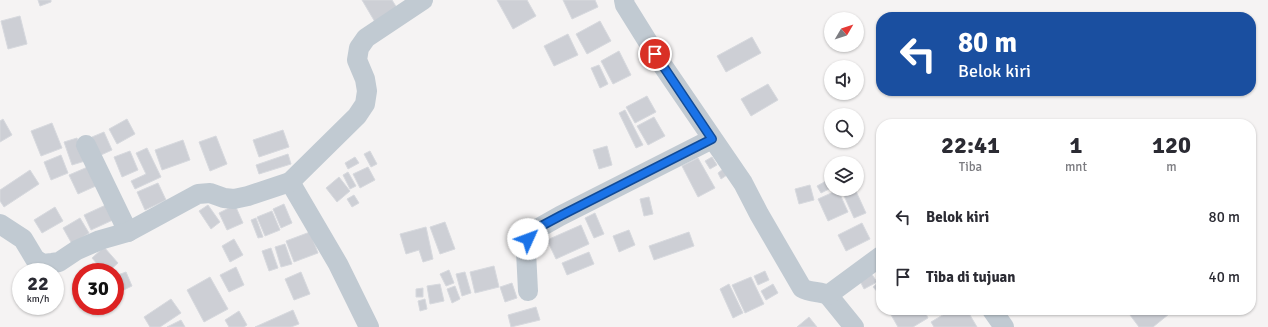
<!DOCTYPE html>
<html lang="id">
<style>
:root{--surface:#fff;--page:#f7f7f7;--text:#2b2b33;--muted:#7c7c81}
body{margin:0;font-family:Signika,sans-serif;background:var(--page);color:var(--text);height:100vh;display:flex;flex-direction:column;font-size:15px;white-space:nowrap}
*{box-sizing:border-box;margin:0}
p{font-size:13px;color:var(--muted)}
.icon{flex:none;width:22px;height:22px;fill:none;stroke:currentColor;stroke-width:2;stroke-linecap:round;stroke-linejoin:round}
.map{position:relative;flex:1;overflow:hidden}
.side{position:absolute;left:876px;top:119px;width:380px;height:196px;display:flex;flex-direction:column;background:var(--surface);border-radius:16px;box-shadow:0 1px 3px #0004}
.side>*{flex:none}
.hud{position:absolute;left:876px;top:12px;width:380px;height:84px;border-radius:16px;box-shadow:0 1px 3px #0004;background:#1a4fa0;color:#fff;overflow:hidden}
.needle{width:26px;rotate:51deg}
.controls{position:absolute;left:824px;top:12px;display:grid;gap:8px}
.controls a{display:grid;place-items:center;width:40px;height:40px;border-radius:50%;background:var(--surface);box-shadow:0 1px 3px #0004;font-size:20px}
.speed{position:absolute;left:12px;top:263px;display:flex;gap:8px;font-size:20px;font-weight:700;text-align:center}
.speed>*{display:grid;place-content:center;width:52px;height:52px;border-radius:50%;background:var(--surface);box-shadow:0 1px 3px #0004;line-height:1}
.speed small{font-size:10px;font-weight:400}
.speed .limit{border:6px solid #d22;background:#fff;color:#111}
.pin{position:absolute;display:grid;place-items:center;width:34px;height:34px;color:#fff;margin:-17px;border:2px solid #fff;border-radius:50%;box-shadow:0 1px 4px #0007}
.me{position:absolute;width:44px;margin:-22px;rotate:47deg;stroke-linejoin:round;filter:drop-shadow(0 0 3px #0008)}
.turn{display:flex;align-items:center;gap:14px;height:84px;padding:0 16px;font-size:18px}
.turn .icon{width:52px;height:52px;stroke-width:2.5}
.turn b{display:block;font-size:28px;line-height:34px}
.eta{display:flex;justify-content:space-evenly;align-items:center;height:68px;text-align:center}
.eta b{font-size:24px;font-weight:800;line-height:28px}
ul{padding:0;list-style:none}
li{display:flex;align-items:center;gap:12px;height:60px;padding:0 16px}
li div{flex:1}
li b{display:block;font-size:15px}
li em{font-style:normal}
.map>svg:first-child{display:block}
</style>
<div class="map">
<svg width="1268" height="327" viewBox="0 0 1268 327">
<rect width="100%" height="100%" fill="#f5f3f3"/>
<g fill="#cdcfd5" stroke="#d7d9de">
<polygon points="38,0 51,0 51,2 40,6"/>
<polygon points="362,0 392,0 397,8 375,22"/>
<polygon points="497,0 527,0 536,16 513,29"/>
<polygon points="563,0 595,0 598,7 572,19"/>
<polygon points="20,16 27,44 8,49 1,21"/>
<polygon points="600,21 611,41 587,54 576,34"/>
<polygon points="568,34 578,55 554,66 544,46"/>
<polygon points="752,37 761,53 726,72 717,56"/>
<polygon points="619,51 631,75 613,84 601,61"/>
<polygon points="599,65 608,84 600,88 591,68"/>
<polygon points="768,84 778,100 751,116 741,99"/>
<polygon points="647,96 656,112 635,123 626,107"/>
<polygon points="625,110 643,145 636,148 619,113"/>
<polygon points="654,117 665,136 648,145 637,126"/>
<polygon points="3,119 12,135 0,142 0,121"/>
<polygon points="127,119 135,134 117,144 109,129"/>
<polygon points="52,123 62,148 41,156 31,131"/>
<polygon points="283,130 289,147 259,157 253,140"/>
<polygon points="104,132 112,150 101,155 92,137"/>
<polygon points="216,136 227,164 210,171 199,142"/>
<polygon points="77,138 85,161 72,165 64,142"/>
<polygon points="183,140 190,160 162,170 155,150"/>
<polygon points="607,146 612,165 599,169 593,150"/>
<polygon points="147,148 161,177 135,189 131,181 146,174 136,153"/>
<polygon points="130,151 138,170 122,177 114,157"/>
<polygon points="370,151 377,164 371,167 364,154"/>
<polygon points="288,154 291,164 259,174 256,165"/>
<polygon points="61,155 68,173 51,180 44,162"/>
<polygon points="355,157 359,163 348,169 345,163"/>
<polygon points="712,157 717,165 710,169 705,161"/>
<polygon points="698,158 715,188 698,197 682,166"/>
<polygon points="90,166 98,185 78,194 69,175"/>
<polygon points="368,167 375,180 360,188 353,174"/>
<polygon points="723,169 727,175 721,179 718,173"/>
<polygon points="30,170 39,184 4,207 0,201 0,190"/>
<polygon points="348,172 356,186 350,189 343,175"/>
<polygon points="339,177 350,191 337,202 326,188"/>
<polygon points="828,180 831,188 821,193 817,186"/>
<polygon points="158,183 166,200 145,210 137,192"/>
<polygon points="810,185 814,200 799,204 795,189"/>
<polygon points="841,189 855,189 866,213 854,218"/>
<polygon points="838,190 848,212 828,221 818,199"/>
<polygon points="354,195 359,203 352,207 347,199"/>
<polygon points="649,197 653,214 644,216 640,199"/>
<polygon points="108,204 115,219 91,230 84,215"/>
<polygon points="284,204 292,223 281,228 273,209"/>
<polygon points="208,205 220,222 211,229 199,211"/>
<polygon points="235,205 243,223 227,230 219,213"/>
<polygon points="55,207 63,221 42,233 34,220"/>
<polygon points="272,211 280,230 265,236 257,217"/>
<polygon points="595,213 604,234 594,238 585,218"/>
<polygon points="80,218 89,233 72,244 63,228"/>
<polygon points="256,218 263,237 258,238 251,220"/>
<polygon points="445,222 455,249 440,254 430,227"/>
<polygon points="862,223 870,239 846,251 838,235"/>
<polygon points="581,225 589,244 556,259 547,240"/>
<polygon points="426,227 433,259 423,262 419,250 406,254 400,234"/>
<polygon points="629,230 635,245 619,252 613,236"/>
<polygon points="310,232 318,253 294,262 286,241"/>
<polygon points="689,232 694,246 654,260 649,246"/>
<polygon points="234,239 243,255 230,262 222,246"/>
<polygon points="285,244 292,264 281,267 275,247"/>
<polygon points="104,247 118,263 108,272 104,272 92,258"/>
<polygon points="271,248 278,268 269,271 262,251"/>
<polygon points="589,252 594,264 567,275 562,263"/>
<polygon points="494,266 499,287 475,293 470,272"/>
<polygon points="236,267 244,285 229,292 220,275"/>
<polygon points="449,270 454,283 446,286 440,274"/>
<polygon points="765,271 769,280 758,285 754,276"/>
<polygon points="126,272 132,286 115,294 115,276"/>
<polygon points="301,272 310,294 294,300 285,279"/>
<polygon points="465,272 471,293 462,296 456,274"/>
<polygon points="871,273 877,282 864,289 859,279"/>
<polygon points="210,277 228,309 204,322 187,290"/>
<polygon points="751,277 764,304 745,313 732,285"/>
<polygon points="881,280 881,296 873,287"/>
<polygon points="512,283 517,298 505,302 500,287"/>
<polygon points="440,284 444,301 430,304 427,286"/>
<polygon points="729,284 743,313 733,318 720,289"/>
<polygon points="773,284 778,293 766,300 761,291"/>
<polygon points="455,286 460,299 452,303 447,289"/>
<polygon points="423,288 423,297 416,297 416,289"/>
<polygon points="171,299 181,313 160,327 150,327 144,317"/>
<polygon points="425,299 427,309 420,311 418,301"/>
<polygon points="536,307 540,320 511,327 508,315"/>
<polygon points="293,310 299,324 291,327 255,327"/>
<polygon points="894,310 924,310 928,318 913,327 898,327 890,313"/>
<polygon points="951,310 967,310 977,327 934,327 931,322"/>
<polygon points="1128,310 1174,310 1153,327 1139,327 1127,311"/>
<polygon points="239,311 247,325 244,327 229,327 225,320"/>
<polygon points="809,317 817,327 797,327"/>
<polygon points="181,320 185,327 167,327"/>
</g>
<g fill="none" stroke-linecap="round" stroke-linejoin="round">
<g stroke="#c1cad2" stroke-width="20">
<path d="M624,0L625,5L663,66L743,183L759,214L802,288C810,293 820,291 828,295L854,327"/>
<polyline points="86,145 128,232"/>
<polyline points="290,182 338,264 369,327"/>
<polyline points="0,224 23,239 35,259 43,264 52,263 59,262 77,250 100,240 128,232 198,194 210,193 224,198 234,199 248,196 290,182 357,116 365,104 367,91 365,79 357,60 359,48 366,38 423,0"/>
<polyline points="528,291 526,251 528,239 530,233 560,216 712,139"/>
<polyline points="828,295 881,256"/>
<polyline points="992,310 1004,327"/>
</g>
</g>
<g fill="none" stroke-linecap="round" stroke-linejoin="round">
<defs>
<polyline id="route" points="528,239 530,232 560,216 712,139 655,54"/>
</defs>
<use href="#route" stroke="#114b97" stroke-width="10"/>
<use href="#route" stroke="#1a73e8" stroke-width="7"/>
</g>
</svg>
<div class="controls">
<a><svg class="needle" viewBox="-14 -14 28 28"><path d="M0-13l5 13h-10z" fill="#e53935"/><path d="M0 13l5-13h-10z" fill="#7c7c81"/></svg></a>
<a><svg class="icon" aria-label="sound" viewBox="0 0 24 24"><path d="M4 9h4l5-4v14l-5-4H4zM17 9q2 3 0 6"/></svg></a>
<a><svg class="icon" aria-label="search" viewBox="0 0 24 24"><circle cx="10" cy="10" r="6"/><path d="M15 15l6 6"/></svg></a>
<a><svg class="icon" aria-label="layers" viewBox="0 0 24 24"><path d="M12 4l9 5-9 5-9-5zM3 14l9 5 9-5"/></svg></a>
</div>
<div class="speed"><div>22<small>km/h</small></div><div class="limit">30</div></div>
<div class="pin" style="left:655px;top:54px;background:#d93025"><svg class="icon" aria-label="arrive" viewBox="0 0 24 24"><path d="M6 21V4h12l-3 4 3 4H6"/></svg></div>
<svg class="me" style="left:528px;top:239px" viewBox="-20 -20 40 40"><circle r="19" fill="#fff"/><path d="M0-13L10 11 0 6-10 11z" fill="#1a73e8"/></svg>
<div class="hud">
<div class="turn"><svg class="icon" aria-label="left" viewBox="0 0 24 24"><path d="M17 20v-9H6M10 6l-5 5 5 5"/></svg><div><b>80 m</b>Belok kiri</div></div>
</div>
<section class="side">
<div class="eta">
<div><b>22:41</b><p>Tiba</p></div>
<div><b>1</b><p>mnt</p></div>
<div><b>120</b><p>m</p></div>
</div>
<ul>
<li><svg class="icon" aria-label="left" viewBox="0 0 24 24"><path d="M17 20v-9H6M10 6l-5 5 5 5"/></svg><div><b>Belok kiri</b></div><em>80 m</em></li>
<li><svg class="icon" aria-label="arrive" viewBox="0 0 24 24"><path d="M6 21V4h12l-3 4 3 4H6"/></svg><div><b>Tiba di tujuan</b></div><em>40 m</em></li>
</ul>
</section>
</div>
